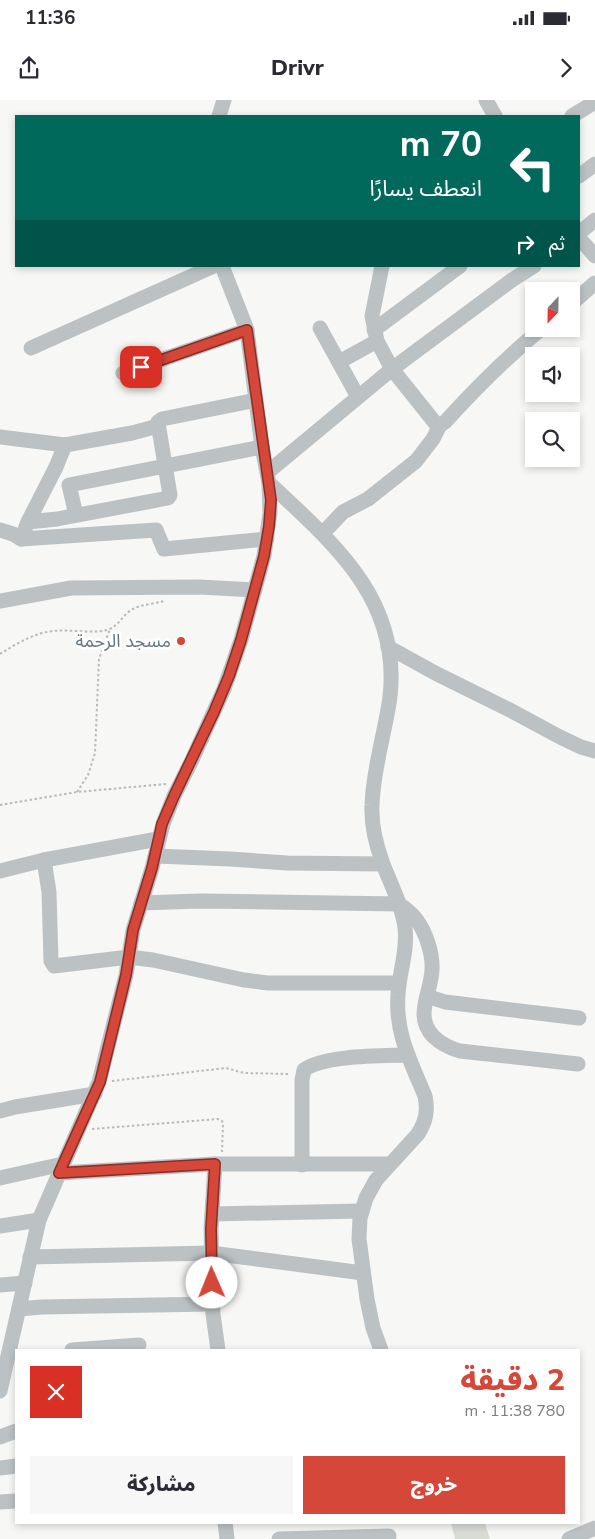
<!DOCTYPE html>
<html lang="ar">
<meta charset="utf-8">
<style>
:root{--surface:#fff;--page:#f7f7f7;--text:#2b2b33;--muted:#7c7c81;--accent:#d44739}
body{margin:0;font-family:"Nunito Sans","Noto Sans Arabic",sans-serif;background:var(--page);color:var(--text);direction:rtl;height:100vh;display:flex;flex-direction:column;font-size:19px;white-space:nowrap}
*{box-sizing:border-box;margin:0}
p{font-size:16px;color:var(--muted)}
.icon{flex:none;width:28px;height:28px;fill:none;stroke:currentColor;stroke-width:2;stroke-linecap:round;stroke-linejoin:round}
.map{position:relative;flex:1;overflow:hidden;direction:ltr}
.side{position:absolute;left:15px;top:1249px;width:565px;height:175px;display:flex;flex-direction:column;background:var(--surface);border-radius:0px;box-shadow:0 2px 8px #0003;direction:rtl}
.side>*{flex:none}
.guide{position:absolute;left:15px;top:15px;width:565px;height:152px;border-radius:0px;box-shadow:0 2px 8px #0003;direction:rtl;background:#00695c;color:#fff;overflow:hidden}
.needle{width:32px;rotate:202deg}
.controls{position:absolute;left:525px;top:182px;display:grid;gap:10px}
.controls a{display:grid;place-items:center;width:55px;height:55px;border-radius:0px;background:var(--surface);box-shadow:0 2px 8px #0003;font-size:25px}
.pin{position:absolute;display:grid;place-items:center;width:42px;height:42px;color:#fff;margin:-21px;border-radius:10px;box-shadow:0 2px 8px #0006}
.me{position:absolute;width:55px;margin:-28px;rotate:359deg;stroke-linejoin:round;filter:drop-shadow(0 0 4px #0008)}
.turn{display:flex;align-items:center;gap:18px;height:105px;padding:0 15px;font-size:22px}
.turn .icon{width:65px;height:65px;stroke-width:2.5}
.turn b{display:block;font-size:35px;line-height:42px}
.then{display:flex;align-items:center;height:48px;padding:0 15px;background:#0003;gap:10px;font-size:19px}
.round{display:grid;place-items:center;flex:none;width:52px;height:52px;border-radius:0px;background:var(--page)}
.overview{display:flex;align-items:center;justify-content:space-between;height:85px;padding:0 15px}
h1{font-size:30px;font-weight:800;line-height:38px;color:var(--accent)}
.primary-button{display:flex;gap:10px;margin-top:auto;padding:10px 15px}
.primary-button a{flex:1;height:58px;border-radius:0px;background:var(--accent);color:#fff;font-size:20px;font-weight:800;line-height:58px;text-align:center}
.primary-button a+a{background:var(--page);color:var(--text)}
.status{display:flex;justify-content:space-between;align-items:center;height:35px;padding:0 25px;background:var(--surface);direction:ltr}
.status svg{height:14px;fill:currentColor}
header{display:flex;justify-content:space-between;align-items:center;height:65px;padding:0 15px;background:var(--surface);font-size:22px;font-weight:800}
.map>svg:first-child{display:block}
</style>
<div class="status"><b>11:36</b><svg viewBox="0 0 49 12"><path d="M0 12V9h3v3zM5 12V6h3v6zM10 12V3h3v9zM15 12V0h3v12zM26 1h20v11H26zM47 4h2v5h-2z"/></svg></div>
<header><svg class="icon" aria-label="forward" viewBox="0 0 24 24"><path d="M9 5l7 7-7 7"/></svg>Drivr<svg class="icon" aria-label="share" viewBox="0 0 24 24"><path d="M12 15V3M7 8l5-5 5 5M5 13v7h14v-7"/></svg></header>
<div class="map">
<svg width="595" height="1439" viewBox="0 0 595 1439">
<rect width="100%" height="100%" fill="#f7f7f5"/>
<polygon fill="#d8dcd5" points="451,1423 485,1423 490,1439 455,1439"/>
<g fill="none" stroke-linecap="round" stroke-linejoin="round">
<g stroke="#b7bbbd" stroke-width="2" stroke-dasharray="2.5 2.5" stroke-linecap="butt">
<path d="M0,554C16,544 34,533 53,531C71,529 90,534 107,530C118,527 122,516 131,510C141,504 154,504 164,501"/>
<polyline points="77,692 88,675 95,653 99,559 110,529"/>
<polyline points="0,705 77,692 166,684"/>
<polyline points="112,981 226,968 244,973 290,974"/>
<polyline points="92,1029 218,1019 222,1021 223,1023 222,1052"/>
</g>
<g stroke="#bcc2c4" stroke-width="15">
<polyline points="486,0 495,16"/>
<polyline points="219,16 224,0"/>
<polyline points="572,16 595,2"/>
<polyline points="579,76 595,64"/>
<polyline points="579,133 595,120"/>
<polyline points="579,138 595,156"/>
<path d="M382,166L372,216L377,241L392,269L436,324L440,325L445,322C475,289 507,257 541,229"/>
<polyline points="571,204 595,183"/>
<polyline points="320,228 358,297"/>
<polyline points="374,230 460,166"/>
<polyline points="31,248 214,166"/>
<polyline points="339,262 377,241"/>
<polyline points="123,273 247,230"/>
<polyline points="158,326 158,322 162,319 256,300"/>
<polyline points="0,337 65,345 132,333 158,326 159,329 170,395 168,398 57,419 28,422 21,439"/>
<polyline points="268,372 392,269 512,180 534,166"/>
<path d="M269,383C333,443 401,499 390,597C385,633 373,669 372,705C371,725 376,745 383,764C391,785 402,805 405,828C408,851 399,872 398,895C395,933 411,962 425,996C428,1011 426,1021 418,1034L376,1080L366,1098L360,1118L359,1139L367,1199L373,1228L381,1250"/>
<polyline points="76,415 69,385 262,347"/>
<polyline points="28,422 56,367 65,345"/>
<polyline points="0,430 13,434 21,439 156,430 164,449 267,439"/>
<polyline points="323,433 343,412 368,399 416,361 433,339 440,325"/>
<polyline points="0,501 71,488 199,487 255,490"/>
<polyline points="388,547 437,574 510,610 560,637 581,647 595,651"/>
<polyline points="155,756 230,759 287,763 382,764"/>
<polyline points="44,760 49,792 51,861 54,866 129,857 153,860 244,880 268,883 399,883"/>
<polyline points="0,771 44,760 158,739"/>
<path d="M141,803L200,801L399,804C405,808 411,813 416,819C426,832 433,854 432,870C431,893 414,916 433,936C441,944 449,948 460,951L578,964"/>
<polyline points="427,896 445,902 579,918"/>
<polyline points="0,1011 15,1007 95,994"/>
<polyline points="215,1064 389,1064"/>
<path d="M302,1065V980L304,970C323,955 383,956 408,955"/>
<polyline points="59,1073 215,1064 211,1129 213,1214 218,1250"/>
<polyline points="0,1078 63,1064"/>
<polyline points="212,1114 362,1111"/>
<polyline points="0,1126 39,1120"/>
<polyline points="30,1157 211,1153 363,1173"/>
<polyline points="0,1185 25,1183"/>
<polyline points="19,1209 41,1207 213,1204"/>
<polyline points="72,1250 139,1245"/>
<polyline points="0,1291 39,1120 99,982 126,875 133,830 152,768 163,724 174,696 192,660 224,589 241,540 264,456 270,413 269,383 262,347 247,230 222,166"/>
<polyline points="0,1337 16,1331"/>
<polyline points="0,1368 16,1366"/>
<polyline points="0,1402 16,1401"/>
<polyline points="225,1422 227,1439"/>
<polyline points="279,1439 389,1436"/>
<polyline points="569,1439 595,1428"/>
</g>
</g>
<g fill="none" stroke-linecap="round" stroke-linejoin="round">
<defs>
<polyline id="route" points="141,267 247,230 271,400 269,426 264,456 241,540 229,576 214,612 174,696 162,724 152,768 133,830 126,875 100,982 59,1073 215,1064 211,1129 212,1183"/>
</defs>
<use href="#route" stroke="#8a2e25" stroke-width="12"/>
<use href="#route" stroke="#d44739" stroke-width="9"/>
</g>
<circle fill="#d44739" stroke="#fff" stroke-width="2" cx="181" cy="541" r="5"/>
<g text-anchor="middle" stroke-width="5" stroke-linejoin="round" paint-order="stroke">
<g font-size="18" fill="#65767d" stroke="#fff" text-anchor="end">
<text x="171" y="547">مسجد الرحمة</text>
</g>
</g>
</svg>
<div class="controls">
<a><svg class="needle" viewBox="-14 -14 28 28"><path d="M0-13l5 13h-10z" fill="#e53935"/><path d="M0 13l5-13h-10z" fill="#7c7c81"/></svg></a>
<a><svg class="icon" aria-label="sound" viewBox="0 0 24 24"><path d="M4 9h4l5-4v14l-5-4H4zM17 9q2 3 0 6"/></svg></a>
<a><svg class="icon" aria-label="search" viewBox="0 0 24 24"><circle cx="10" cy="10" r="6"/><path d="M15 15l6 6"/></svg></a>
</div>
<div class="pin" style="left:141px;top:267px;background:#d93025"><svg class="icon" aria-label="arrive" viewBox="0 0 24 24"><path d="M6 21V4h12l-3 4 3 4H6"/></svg></div>
<svg class="me" style="left:212px;top:1183px" viewBox="-20 -20 40 40"><circle r="19" fill="#fff"/><path d="M0-13L10 11 0 6-10 11z" fill="#d44739"/></svg>
<div class="guide">
<div class="turn"><svg class="icon" aria-label="left" viewBox="0 0 24 24"><path d="M17 20v-9H6M10 6l-5 5 5 5"/></svg><div><b>70 m</b>انعطف يسارًا</div></div>
<div class="then">ثم<svg class="icon" aria-label="right" viewBox="0 0 24 24"><path d="M7 20v-9h11M14 6l5 5-5 5"/></svg></div>
</div>
<section class="side">
<div class="overview"><div><h1>2 دقيقة</h1><p>780 m · 11:38</p></div><a class="round" style="background:#d93025;color:#fff"><svg class="icon" aria-label="close" viewBox="0 0 24 24"><path d="M6 6l12 12M18 6L6 18"/></svg></a></div>
<div class="primary-button"><a>خروج</a><a>مشاركة</a></div>
</section>
</div>
